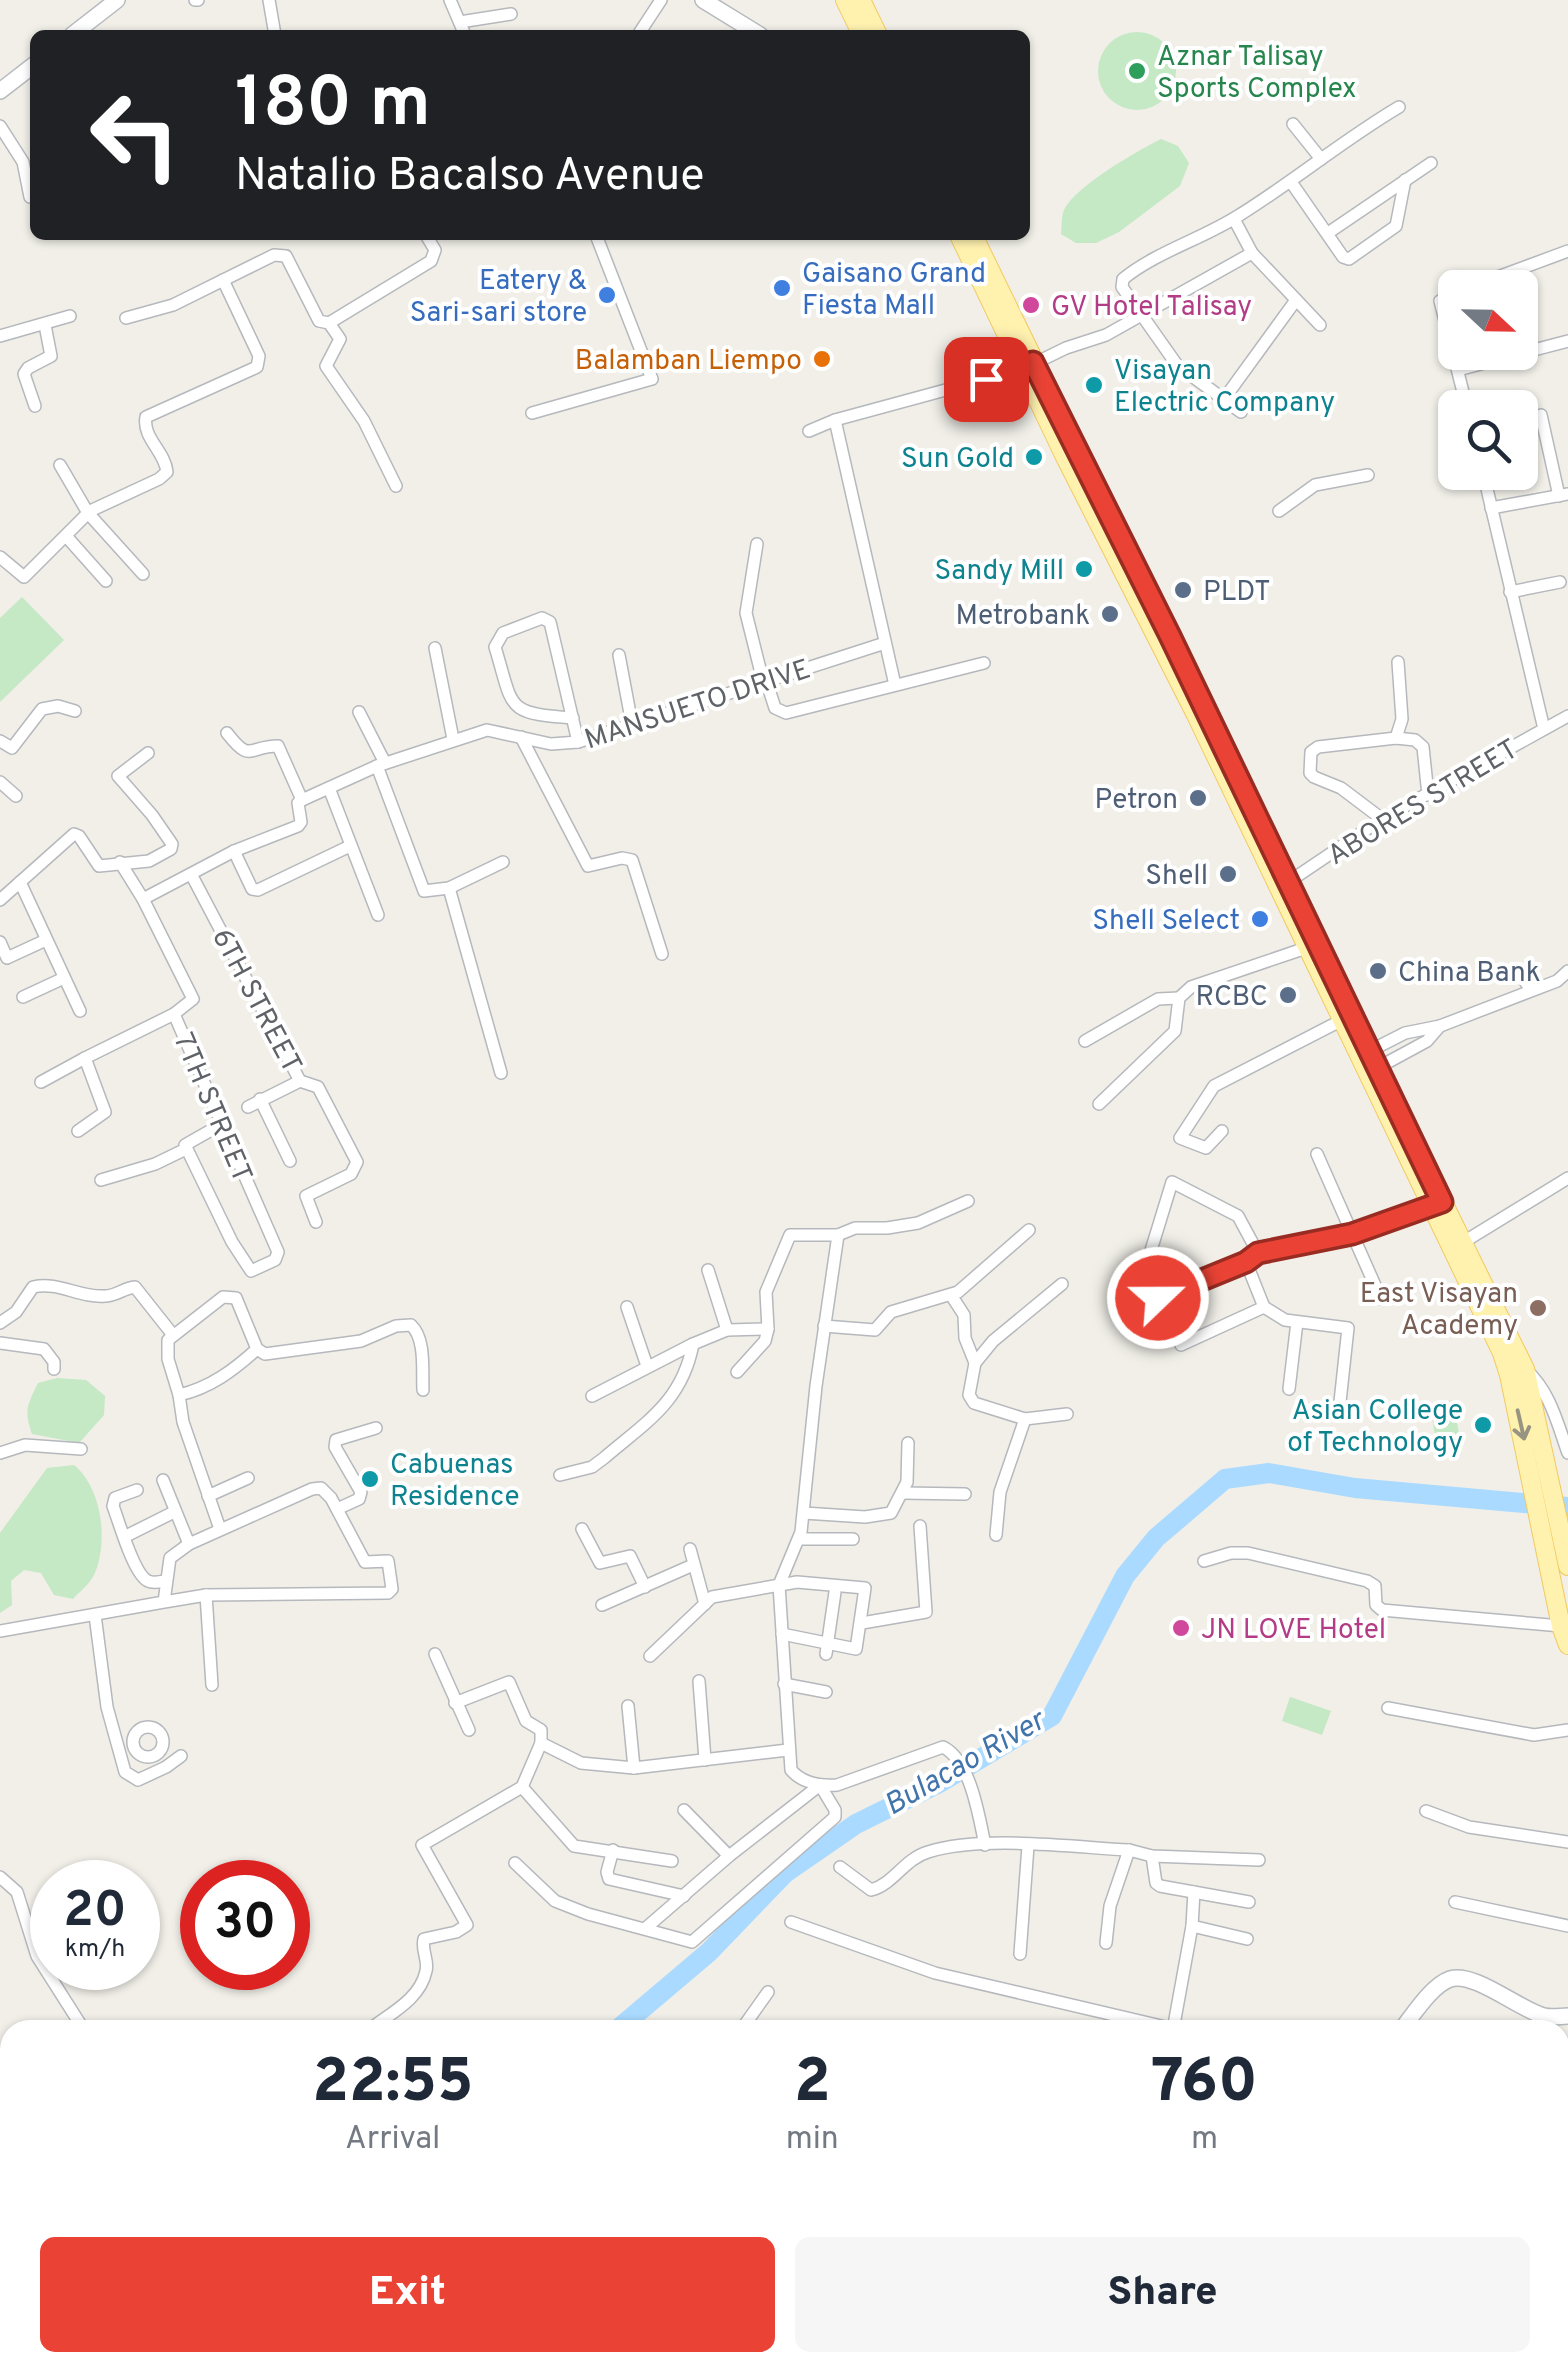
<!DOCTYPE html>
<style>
:root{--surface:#fff;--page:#f6f6f7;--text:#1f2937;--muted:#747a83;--accent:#ea4335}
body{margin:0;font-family:Overpass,sans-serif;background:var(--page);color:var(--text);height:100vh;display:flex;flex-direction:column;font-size:38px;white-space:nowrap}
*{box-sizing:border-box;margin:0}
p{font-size:32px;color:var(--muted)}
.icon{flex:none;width:55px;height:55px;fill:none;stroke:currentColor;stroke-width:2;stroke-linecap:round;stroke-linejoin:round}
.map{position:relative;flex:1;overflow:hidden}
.drawer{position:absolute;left:0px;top:2020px;width:1570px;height:352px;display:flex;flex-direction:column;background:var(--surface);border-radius:30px 30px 0 0;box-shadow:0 2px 8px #0004}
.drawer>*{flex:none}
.guide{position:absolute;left:30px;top:30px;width:1000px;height:210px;border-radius:15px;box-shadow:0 2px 8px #0004;background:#202124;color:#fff;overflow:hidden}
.needle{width:65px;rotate:112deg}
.buttons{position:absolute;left:1438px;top:270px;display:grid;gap:20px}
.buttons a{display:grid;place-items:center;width:100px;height:100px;border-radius:15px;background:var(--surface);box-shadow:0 2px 8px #0004;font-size:50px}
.speed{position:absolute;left:30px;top:1860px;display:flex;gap:20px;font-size:50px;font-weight:700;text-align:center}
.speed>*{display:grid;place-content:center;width:130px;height:130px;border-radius:50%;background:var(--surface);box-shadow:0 2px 8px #0004;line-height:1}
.speed small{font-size:25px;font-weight:400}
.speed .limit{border:15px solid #d22;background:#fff;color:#111}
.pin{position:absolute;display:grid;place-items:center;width:85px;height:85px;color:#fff;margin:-42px;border-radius:20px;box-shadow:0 5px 15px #0006}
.me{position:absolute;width:110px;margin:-55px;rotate:68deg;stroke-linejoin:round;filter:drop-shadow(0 0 8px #0008)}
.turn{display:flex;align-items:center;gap:35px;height:210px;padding:0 40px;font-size:45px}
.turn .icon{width:130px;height:130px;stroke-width:2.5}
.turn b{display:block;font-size:70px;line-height:85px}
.eta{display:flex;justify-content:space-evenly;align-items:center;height:170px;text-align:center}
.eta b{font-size:60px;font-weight:800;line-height:70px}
.primary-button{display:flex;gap:20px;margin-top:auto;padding:20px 40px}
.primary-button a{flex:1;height:115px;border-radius:15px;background:var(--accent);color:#fff;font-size:40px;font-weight:800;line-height:115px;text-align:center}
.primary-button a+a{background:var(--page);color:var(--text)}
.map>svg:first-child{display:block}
</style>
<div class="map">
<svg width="1568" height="2372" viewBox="0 0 1568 2372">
<rect width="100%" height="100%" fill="#f1efe8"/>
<g fill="#c5e8c5">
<circle cx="1137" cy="71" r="39"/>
<path d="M1161,139L1178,146L1189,163L1180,186L1119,232L1096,243H1076L1061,234C1062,227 1061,216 1064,210C1076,186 1137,151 1161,139Z"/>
<polygon points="22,597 64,640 0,702 0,618"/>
<path d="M57,1378L86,1380L105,1396L104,1415L79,1443L32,1434C24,1409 27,1406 38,1383Z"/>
<polygon points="1453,1400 1461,1445 1437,1449 1430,1404"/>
<path d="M74,1465C102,1488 109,1542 94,1575C90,1584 79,1592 73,1599L54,1595L41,1573L24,1570L11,1581L12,1605L0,1613V1533L47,1468Z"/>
<polygon points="1290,1697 1331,1711 1322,1735 1282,1721"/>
</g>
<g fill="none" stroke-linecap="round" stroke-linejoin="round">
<g stroke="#aadaff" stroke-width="20">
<polyline points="617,2030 709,1952 785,1873 856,1824 941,1782 1052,1716 1125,1576 1156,1538 1225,1479 1269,1473 1355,1488 1568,1507"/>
<polyline points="0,2359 10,2357"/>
<polyline points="53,2362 72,2367 133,2362"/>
</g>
<defs>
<g id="street">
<polyline points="195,0 198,0"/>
<polyline points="269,0 275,35"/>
<polyline points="450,0 465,35"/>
<polyline points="460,22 511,14"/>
<polyline points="638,35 661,0"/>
<polyline points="1293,124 1321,159"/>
<polyline points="0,126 23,162 30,197"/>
<polyline points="1291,182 1343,257 1349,259 1396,226 1405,180"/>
<polyline points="1234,219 1252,253 1320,325"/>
<polyline points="1328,233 1431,163"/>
<polyline points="1468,288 1568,251"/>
<polyline points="1455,292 1440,301 1467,408"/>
<polyline points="126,318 173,305 274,255 286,256 319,321 329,323 340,339 326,366 364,421 396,486"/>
<polyline points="329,323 431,261 435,250 426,235"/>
<polyline points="0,336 70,316"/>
<polyline points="1458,370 1568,341"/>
<polyline points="1224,399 1296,300"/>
<polyline points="35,406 24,374 28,368 51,356 45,325"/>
<path d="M1241,412L1177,365L1122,287L1123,279C1156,252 1202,239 1238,216C1293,182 1343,140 1399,107"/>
<polyline points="532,413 652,379 596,235"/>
<polyline points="1541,415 1559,496"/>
<polyline points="835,420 895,685"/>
<polyline points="809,431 835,420 1023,369 1066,348 1106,335 1252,253"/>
<polyline points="60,465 88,513 143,574"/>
<polyline points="1483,472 1544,729"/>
<polyline points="1491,508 1568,494"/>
<polyline points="1279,511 1315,485 1368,475"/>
<polyline points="66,536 106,581"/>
<polyline points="757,544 746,613 763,681"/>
<path d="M0,557L24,577L90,511L159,479L167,472C165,451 142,438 146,417L257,367L259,356L223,280"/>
<polyline points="1510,592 1560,582"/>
<polyline points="435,648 453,739"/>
<polyline points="619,655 632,724"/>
<polyline points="766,680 775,708 786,713 984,663"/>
<polyline points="359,712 385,763"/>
<path d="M573,718C504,713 514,709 495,647L503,633L542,618L550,622L578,742"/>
<path d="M227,733C251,764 248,746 278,746L302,800"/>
<polyline points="521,737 588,866 622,858 632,860 662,954"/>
<polyline points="1396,738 1402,719 1398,662"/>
<polyline points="0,741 12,748 42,709 58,706 75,711"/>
<polyline points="377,766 424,891 449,888 503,862"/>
<polyline points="0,782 16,796"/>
<polyline points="329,788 378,915"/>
<polyline points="1382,819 1341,788 1314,777 1310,773 1311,752 1318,747 1396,738 1415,740 1423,747 1428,795"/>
<polyline points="234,851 252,889 258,890 350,846"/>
<polyline points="191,874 300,1081 318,1087 357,1162 351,1174 306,1196 316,1222"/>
<polyline points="20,882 80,1011"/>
<polyline points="449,888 501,1073"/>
<polyline points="1278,889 1382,819 1568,716"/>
<polyline points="143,899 234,851 298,826 301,822 298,803 302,800 377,766 487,730 551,744 578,742 885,643"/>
<polyline points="0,900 74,834 79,836 99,866 149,861 171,849 172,844 152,815 118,776 148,753"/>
<polyline points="0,942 7,958 46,940"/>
<polyline points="1518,971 1531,990"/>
<polyline points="23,997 64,978"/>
<polyline points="174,1014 278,1252 275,1260 251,1271 232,1242 185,1145 220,1125"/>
<polyline points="1085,1041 1158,999 1179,998"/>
<polyline points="1360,1056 1405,1033 1440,1026 1557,981 1568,971"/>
<polyline points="1368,1073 1427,1041 1440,1026"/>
<polyline points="41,1082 85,1058"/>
<polyline points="260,1099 290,1161"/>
<polyline points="1099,1104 1175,1031 1179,998 1191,987 1306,948"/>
<polyline points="248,1107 300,1081"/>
<polyline points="78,1131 105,1112 85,1058 174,1014 193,999 143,899 120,862"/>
<polyline points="1222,1131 1206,1148 1180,1138 1214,1086 1342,1020"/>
<polyline points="1317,1154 1381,1299"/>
<polyline points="101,1180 155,1164 186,1149"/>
<path d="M838,1235L816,1386L801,1532L779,1585L791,1770C802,1783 821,1786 837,1785L943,1747C971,1761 979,1817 985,1845"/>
<polyline points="1462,1243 1568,1178"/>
<polyline points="1258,1253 1238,1216 1172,1182 1145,1270 1181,1345 1264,1307"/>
<polyline points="1246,1262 1264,1307 1285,1320 1348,1328 1339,1411"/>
<polyline points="708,1270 727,1330"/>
<polyline points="951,1295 964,1315 965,1338 975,1363 969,1395 974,1403 1025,1419 1067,1414"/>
<polyline points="1158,1298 1246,1262 1258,1253 1352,1234 1437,1204"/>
<polyline points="627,1307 647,1366"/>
<path d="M0,1323L16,1312L33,1287C59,1281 79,1298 105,1296C116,1296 124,1288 135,1287L173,1335"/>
<polyline points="824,1326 875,1330 891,1312 958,1292 1029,1230"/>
<polyline points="0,1343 44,1349 54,1362 54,1369"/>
<path d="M257,1349C234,1370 210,1388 179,1395L168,1359V1340L223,1297L236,1298L257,1349L265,1354L361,1341L396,1326L411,1325C426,1339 422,1370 423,1390"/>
<polyline points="975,1363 993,1341 1062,1284"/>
<path d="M1525,1369C1550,1391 1557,1422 1568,1453"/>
<polyline points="737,1372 765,1341 768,1329 766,1292 790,1235 838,1235 855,1228 887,1228 918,1223 968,1201"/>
<polyline points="1289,1389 1297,1322"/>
<polyline points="179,1395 183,1422 220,1529"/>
<polyline points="592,1396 693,1344"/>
<polyline points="0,1453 25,1445 81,1449"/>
<path d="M560,1475L592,1467L604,1458C646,1422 682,1402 693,1344L727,1330L768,1329"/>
<polyline points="163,1480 189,1544"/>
<path d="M137,1490L115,1498L113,1506C119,1522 134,1575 148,1581C152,1583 160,1582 165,1581"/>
<polyline points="903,1493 965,1494"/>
<polyline points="208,1496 248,1478"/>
<polyline points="337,1509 359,1499 361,1492 335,1447 336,1440 376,1428"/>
<polyline points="804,1513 865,1517 891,1513 907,1482 908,1443"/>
<polyline points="582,1529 600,1563 630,1556 645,1587"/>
<polyline points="996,1535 1000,1492 1025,1419"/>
<polyline points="126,1536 174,1512"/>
<polyline points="799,1539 853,1539"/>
<polyline points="690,1549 705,1604"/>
<polyline points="1204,1561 1231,1553 1248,1553 1367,1581 1375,1586 1376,1605 1382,1610 1561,1626"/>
<polyline points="206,1595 212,1685"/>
<polyline points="602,1605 693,1565"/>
<polyline points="95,1615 107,1707 125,1772 138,1780 166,1767 181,1756"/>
<polyline points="862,1623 926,1612 920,1526"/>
<polyline points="0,1631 164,1602 170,1558 189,1544 312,1489 321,1488 331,1498 365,1562 388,1561 392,1589 388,1593 206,1595 164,1602"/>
<polyline points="435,1654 469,1730"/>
<polyline points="826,1654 835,1592"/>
<polyline points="650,1656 712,1597 797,1582 865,1588 856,1649 782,1634"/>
<polyline points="699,1681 705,1760"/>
<polyline points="784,1684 826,1692"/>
<polyline points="455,1703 509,1682 526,1721 541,1730 541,1743 581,1763 634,1768 788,1750"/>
<polyline points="628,1706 634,1768"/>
<polyline points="1388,1708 1534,1735 1568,1730"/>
<circle cx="148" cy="1742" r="15"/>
<polyline points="522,1787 574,1846 672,1861"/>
<polyline points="684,1810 729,1856"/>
<polyline points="1426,1811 1469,1827 1568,1842"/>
<polyline points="613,1850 607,1872 609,1879 684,1896"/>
<polyline points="1152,1856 1156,1883 1160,1886 1249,1902"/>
<polyline points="515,1863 555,1901 588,1914 692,1942 835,1817 835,1810 820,1785 729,1856 647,1927"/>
<path d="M840,1867L871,1890C894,1884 904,1859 928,1852C982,1835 1071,1847 1129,1850L1152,1856L1259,1860"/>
<polyline points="0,1877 17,1892 37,1956 84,2030"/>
<polyline points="1455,1902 1568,1926"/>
<polyline points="791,1922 935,1973 1174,2029"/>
<polyline points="1192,1926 1247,1939"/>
<polyline points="1106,1943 1110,1906 1129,1850"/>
<polyline points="1020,1954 1028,1846"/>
<path d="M369,2030C389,2014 420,2000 426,1971C429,1960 421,1951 424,1939L456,1932L467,1925L422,1845L522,1787L541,1743"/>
<polyline points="741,2030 768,1992"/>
<polyline points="1173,2030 1192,1926 1194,1892"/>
<polyline points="1560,2084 1568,2083"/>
<polyline points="1560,2156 1568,2154"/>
<polyline points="265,2362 271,2372"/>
<polyline points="825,2362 834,2372"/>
<polyline points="1315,2362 1319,2372"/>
<polyline points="238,2372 238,2362"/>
<polyline points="1085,2372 1088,2362"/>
<polyline points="1218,2372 1224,2362"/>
</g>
<g id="secondary">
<polyline points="703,0 760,35"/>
<polyline points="72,35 117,0"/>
<polyline points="0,91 35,64"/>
<path d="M1401,2030C1414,2014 1431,1986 1450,1979C1474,1971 1520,2010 1544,2016C1551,2018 1561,2016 1568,2016"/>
<polyline points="866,2372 876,2362"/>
</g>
<g id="primary">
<polyline points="845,0 862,35"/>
<polyline points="861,0 878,35"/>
<polyline points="959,235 1066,459 1196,715 1502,1353 1509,1375 1561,1626 1568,1645"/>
<polyline points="973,235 1128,554"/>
<polyline points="1401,1117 1525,1369 1568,1566"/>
</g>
</defs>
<use href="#street" stroke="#b5b8bc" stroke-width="14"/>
<use href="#secondary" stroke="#b6babf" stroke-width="18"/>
<use href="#primary" stroke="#f2c960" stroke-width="20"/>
<use href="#street" stroke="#fff" stroke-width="11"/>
<use href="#secondary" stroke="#fff" stroke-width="15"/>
<use href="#primary" stroke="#fff2af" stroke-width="18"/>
</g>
<defs><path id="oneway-shaft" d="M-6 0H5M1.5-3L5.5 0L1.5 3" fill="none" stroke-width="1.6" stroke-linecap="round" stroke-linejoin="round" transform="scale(2.5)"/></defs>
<use stroke="#979581" href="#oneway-shaft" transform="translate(1521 1425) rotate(77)"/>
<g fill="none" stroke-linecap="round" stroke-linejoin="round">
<defs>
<polyline id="route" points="986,379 1023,369 1033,362 1170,636 1442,1202 1352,1234 1258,1253 1246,1262 1158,1298"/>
</defs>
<use href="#route" stroke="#982c22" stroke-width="25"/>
<use href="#route" stroke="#ea4335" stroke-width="18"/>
</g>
<circle fill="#2e9e5b" stroke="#fff" stroke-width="4" cx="1137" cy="71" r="10"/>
<g fill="#3f7fe0" stroke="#fff" stroke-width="4">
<circle cx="782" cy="288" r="10"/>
<circle cx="607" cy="295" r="10"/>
<circle cx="1260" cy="919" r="10"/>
</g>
<g fill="#d1479c" stroke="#fff" stroke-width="4">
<circle cx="1031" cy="305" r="10"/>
<circle cx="1181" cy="1628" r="10"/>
</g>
<circle fill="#e8710a" stroke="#fff" stroke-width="4" cx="822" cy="359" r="10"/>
<g fill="#0f9aa8" stroke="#fff" stroke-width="4">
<circle cx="1094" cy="385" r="10"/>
<circle cx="1034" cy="457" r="10"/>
<circle cx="1084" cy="569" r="10"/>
<circle cx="1483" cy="1425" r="10"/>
<circle cx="370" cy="1479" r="10"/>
</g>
<g fill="#5c6f8a" stroke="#fff" stroke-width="4">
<circle cx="1183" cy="590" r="10"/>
<circle cx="1110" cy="614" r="10"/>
<circle cx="1198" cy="798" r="10"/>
<circle cx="1228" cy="874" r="10"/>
<circle cx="1378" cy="971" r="10"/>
<circle cx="1288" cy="995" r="10"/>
</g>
<circle fill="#8d6e63" stroke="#fff" stroke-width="4" cx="1538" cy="1308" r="10"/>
<g text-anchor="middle" stroke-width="8" stroke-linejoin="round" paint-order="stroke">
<g font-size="28" fill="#27864d" stroke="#fff" text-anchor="start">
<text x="1157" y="65">Aznar Talisay<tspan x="1157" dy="32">Sports Complex</tspan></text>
</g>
<g font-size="28" fill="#366cbe" stroke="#fff" text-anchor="end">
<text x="802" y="282" text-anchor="start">Gaisano Grand<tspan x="802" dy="32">Fiesta Mall</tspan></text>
<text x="587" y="289">Eatery &amp;<tspan x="587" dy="32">Sari-sari store</tspan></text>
<text x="1240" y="929">Shell Select</text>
</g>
<g font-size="28" fill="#b23c85" stroke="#fff" text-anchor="start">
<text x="1051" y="315">GV Hotel Talisay</text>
<text x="1201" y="1638">JN LOVE Hotel</text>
</g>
<g font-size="28" fill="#c56008" stroke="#fff" text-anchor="end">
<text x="802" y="369">Balamban Liempo</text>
</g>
<g font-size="28" fill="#0d838f" stroke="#fff" text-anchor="end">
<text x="1114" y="379" text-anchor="start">Visayan<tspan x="1114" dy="32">Electric Company</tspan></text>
<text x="1014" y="467">Sun Gold</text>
<text x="1064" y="579">Sandy Mill</text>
<text x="1463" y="1419">Asian College<tspan x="1463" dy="32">of Technology</tspan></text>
<text x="390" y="1473" text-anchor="start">Cabuenas<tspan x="390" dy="32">Residence</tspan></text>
</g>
<g font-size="28" fill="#4e5e75" stroke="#fff" text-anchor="end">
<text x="1203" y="600" text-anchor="start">PLDT</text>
<text x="1090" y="624">Metrobank</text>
<text x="1178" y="808">Petron</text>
<text x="1208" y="884">Shell</text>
<text x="1398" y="981" text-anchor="start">China Bank</text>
<text x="1268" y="1005">RCBC</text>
</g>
<g font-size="28" fill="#5f6368" stroke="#fff">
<text transform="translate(697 703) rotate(-18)" y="10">MANSUETO DRIVE</text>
<text transform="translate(1422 801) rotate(-31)" y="10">ABORES STREET</text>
<text transform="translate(258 1000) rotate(62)" y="10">6TH STREET</text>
<text transform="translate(214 1107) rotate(67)" y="10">7TH STREET</text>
</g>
<g font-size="28" fill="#785e54" stroke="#fff" text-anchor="end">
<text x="1518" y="1302">East Visayan<tspan x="1518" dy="32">Academy</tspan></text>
</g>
<g font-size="30" font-style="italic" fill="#4174aa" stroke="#fff">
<text transform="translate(964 1762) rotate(-30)" y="10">Bulacao River</text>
</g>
</g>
</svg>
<div class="buttons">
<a><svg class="needle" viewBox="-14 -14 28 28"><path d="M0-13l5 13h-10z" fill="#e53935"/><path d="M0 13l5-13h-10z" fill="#747a83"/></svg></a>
<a><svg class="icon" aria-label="search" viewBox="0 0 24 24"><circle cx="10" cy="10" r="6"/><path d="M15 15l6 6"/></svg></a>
</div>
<div class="speed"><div>20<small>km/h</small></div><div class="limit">30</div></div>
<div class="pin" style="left:986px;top:379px;background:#d93025"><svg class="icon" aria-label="arrive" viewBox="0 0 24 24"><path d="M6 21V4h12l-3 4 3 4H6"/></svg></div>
<svg class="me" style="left:1158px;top:1298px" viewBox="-20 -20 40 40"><circle r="17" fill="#ea4335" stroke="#fff" stroke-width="3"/><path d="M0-11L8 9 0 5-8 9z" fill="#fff"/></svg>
<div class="guide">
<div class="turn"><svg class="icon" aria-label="left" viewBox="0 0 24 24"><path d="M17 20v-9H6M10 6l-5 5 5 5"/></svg><div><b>180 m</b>Natalio Bacalso Avenue</div></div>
</div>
<section class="drawer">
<div class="eta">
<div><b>22:55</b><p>Arrival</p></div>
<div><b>2</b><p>min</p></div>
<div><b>760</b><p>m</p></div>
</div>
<div class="primary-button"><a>Exit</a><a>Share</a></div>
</section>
</div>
